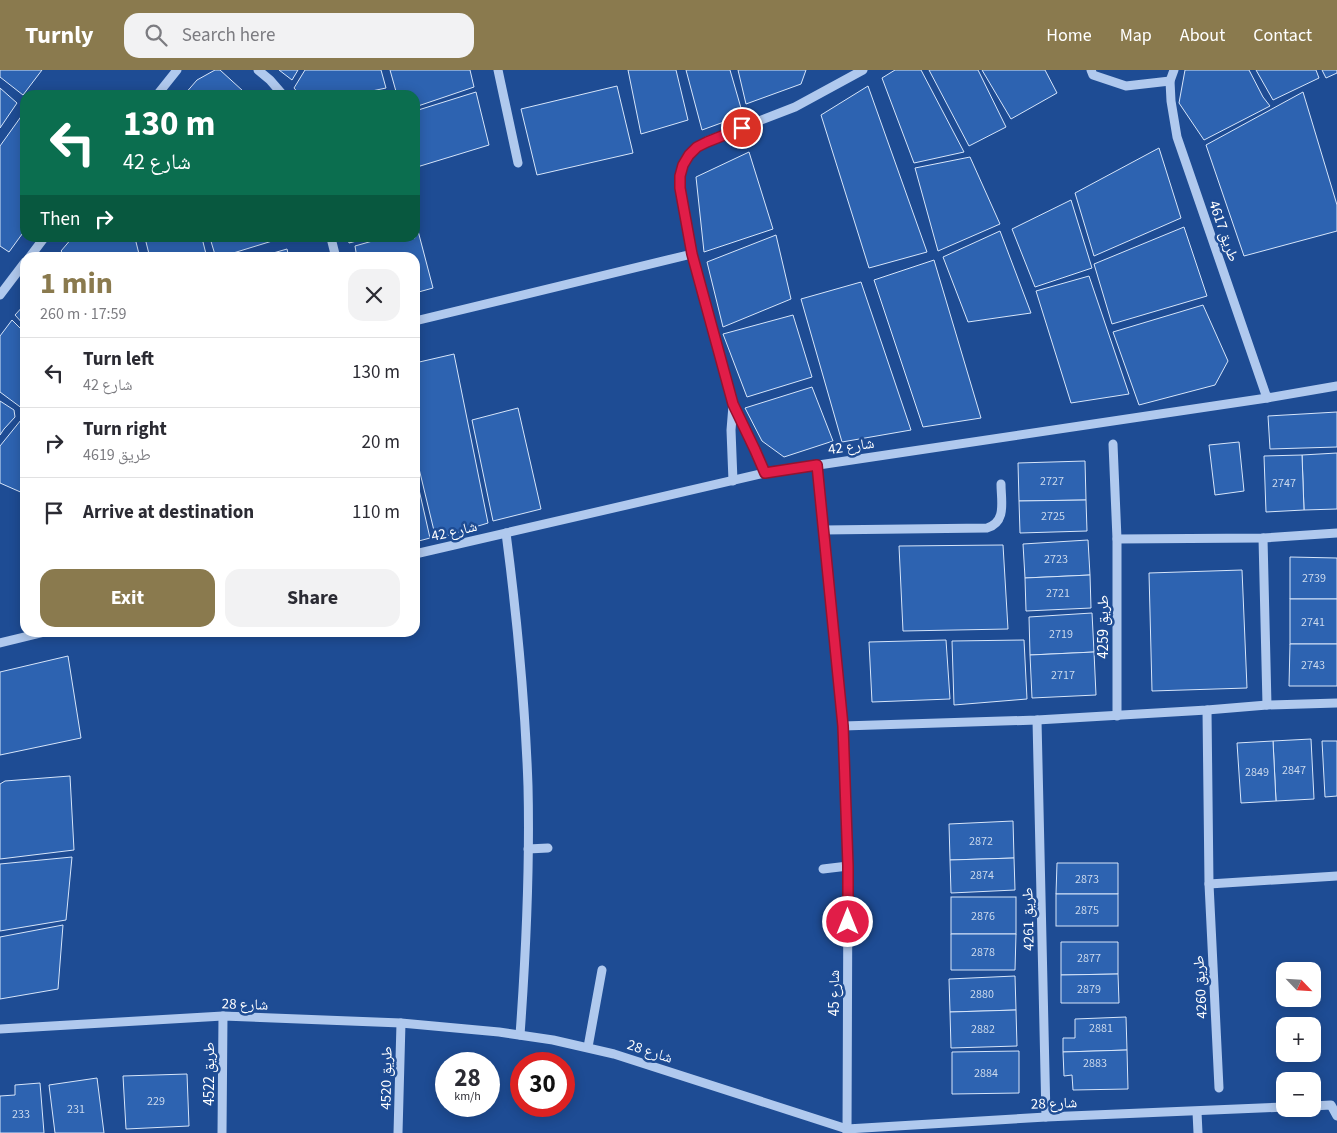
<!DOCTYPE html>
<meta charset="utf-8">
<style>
:root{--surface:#fff;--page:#f2f2f3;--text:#2b2b33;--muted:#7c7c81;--line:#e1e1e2;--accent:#8a7a4e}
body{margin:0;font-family:"Source Sans 3","Noto Naskh Arabic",sans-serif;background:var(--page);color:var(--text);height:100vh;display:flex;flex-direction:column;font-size:19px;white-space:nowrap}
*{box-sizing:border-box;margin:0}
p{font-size:16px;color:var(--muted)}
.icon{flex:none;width:28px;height:28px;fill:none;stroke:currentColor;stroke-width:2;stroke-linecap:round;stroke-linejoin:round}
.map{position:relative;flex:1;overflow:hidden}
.details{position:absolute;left:20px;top:182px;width:400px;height:385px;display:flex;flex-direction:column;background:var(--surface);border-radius:15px;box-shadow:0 2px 12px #0003}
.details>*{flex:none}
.top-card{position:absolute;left:20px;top:20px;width:400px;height:152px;border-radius:15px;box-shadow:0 2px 12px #0003;background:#0b6e4f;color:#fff;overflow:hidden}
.needle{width:32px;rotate:115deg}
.fabs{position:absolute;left:1276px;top:892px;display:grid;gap:10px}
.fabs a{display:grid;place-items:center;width:45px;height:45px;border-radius:10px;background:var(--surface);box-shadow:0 2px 12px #0003;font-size:25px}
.speed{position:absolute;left:435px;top:982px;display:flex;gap:10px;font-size:25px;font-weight:700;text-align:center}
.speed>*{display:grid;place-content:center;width:65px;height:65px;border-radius:50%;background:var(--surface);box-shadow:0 2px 12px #0003;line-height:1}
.speed small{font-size:12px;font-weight:400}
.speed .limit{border:8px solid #d22;background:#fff;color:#111}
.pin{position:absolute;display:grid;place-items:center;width:42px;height:42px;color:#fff;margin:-21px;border:2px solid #fff;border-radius:50%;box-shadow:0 1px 5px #0007}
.me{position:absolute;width:55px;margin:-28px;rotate:0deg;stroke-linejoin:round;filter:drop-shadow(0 0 4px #0008)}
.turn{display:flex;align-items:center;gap:18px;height:105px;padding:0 20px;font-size:22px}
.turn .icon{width:65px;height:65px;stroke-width:2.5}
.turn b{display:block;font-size:35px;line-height:42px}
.then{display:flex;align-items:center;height:48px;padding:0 20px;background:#0003;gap:10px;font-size:19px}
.round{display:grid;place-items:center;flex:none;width:52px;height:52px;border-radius:15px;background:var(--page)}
.head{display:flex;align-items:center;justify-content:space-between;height:85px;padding:0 20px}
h1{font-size:30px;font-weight:700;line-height:38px;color:var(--accent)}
.button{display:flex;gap:10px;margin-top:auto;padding:10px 20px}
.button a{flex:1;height:58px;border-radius:15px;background:var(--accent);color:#fff;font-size:20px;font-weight:700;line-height:58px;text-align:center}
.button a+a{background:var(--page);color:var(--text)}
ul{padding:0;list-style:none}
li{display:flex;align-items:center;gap:15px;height:70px;padding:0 20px;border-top:1px solid var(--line)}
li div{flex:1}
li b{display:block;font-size:19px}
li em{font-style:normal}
header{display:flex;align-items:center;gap:30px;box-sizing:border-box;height:70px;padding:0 25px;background:var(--accent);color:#fff}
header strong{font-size:24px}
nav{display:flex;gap:28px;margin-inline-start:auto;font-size:18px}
.search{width:350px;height:45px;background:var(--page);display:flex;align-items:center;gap:12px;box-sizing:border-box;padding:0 18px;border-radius:15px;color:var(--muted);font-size:19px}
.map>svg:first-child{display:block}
</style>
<header>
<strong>Turnly</strong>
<div class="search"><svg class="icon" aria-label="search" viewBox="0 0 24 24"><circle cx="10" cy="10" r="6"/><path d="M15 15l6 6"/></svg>Search here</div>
<nav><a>Home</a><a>Map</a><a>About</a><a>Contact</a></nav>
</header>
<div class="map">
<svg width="1337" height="1063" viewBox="0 0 1337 1063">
<rect width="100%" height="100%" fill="#1e4c94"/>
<g fill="#2d63b1" stroke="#d6e5fa">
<polygon points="0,0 42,0 23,25 0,7"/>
<polygon points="215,0 220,0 243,21 242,25 184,25 197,10"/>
<polygon points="279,0 298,0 292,10"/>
<polygon points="305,0 381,0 386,18 353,25 300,25 294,18"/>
<polygon points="390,0 470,0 474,17 415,37 415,25 397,25"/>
<polygon points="628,0 676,0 688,50 641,64"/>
<polygon points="686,0 730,0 743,45 702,60"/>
<polygon points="738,0 806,0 801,14 746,34"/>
<polygon points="895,0 921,0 964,82 914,93 882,8"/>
<polygon points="929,0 978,0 1006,57 969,76"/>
<polygon points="982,0 1045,0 1057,23 1011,49"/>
<polygon points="1185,0 1249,0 1263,27 1270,36 1204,70 1179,33"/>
<polygon points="1256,0 1316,0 1319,8 1273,30"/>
<polygon points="1322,0 1337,0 1337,3 1326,8"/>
<polygon points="617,16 633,83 537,105 521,39"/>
<polygon points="868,16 927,182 869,198 821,45"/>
<polygon points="0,18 17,33 0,58"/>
<polygon points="476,22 489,75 417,97 415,91 415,41"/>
<polygon points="1303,22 1337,135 1337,161 1244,186 1206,75"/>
<polygon points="25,41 25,160 9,182 0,176 0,76"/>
<polygon points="1159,78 1181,148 1094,186 1075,123"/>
<polygon points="749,82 773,159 704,182 696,107"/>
<polygon points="970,87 1000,154 938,181 915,98"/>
<polygon points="1071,130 1092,198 1035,217 1012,159"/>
<polygon points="417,157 433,218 415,223 415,188 357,188 355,176 383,168 415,168 415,158"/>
<polygon points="1184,157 1207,226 1112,254 1094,194"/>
<polygon points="1000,161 1031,243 968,252 943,187"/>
<polygon points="776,165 791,229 723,257 707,192"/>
<polygon points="72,168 135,168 140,188 67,188 61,181"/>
<polygon points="145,168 202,168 207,188 150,188"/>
<polygon points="210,168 282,168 217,188 216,188"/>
<polygon points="348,168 368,168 349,173"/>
<polygon points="287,179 289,188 256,188"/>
<polygon points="934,190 981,348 923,357 874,210"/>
<polygon points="1089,206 1129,324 1071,333 1036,221"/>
<polygon points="861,212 911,360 842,372 801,229"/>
<polygon points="25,234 25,256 15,245"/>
<polygon points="1203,235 1228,291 1215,315 1139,335 1113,262"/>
<polygon points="793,245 812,307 747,327 723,264"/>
<polygon points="12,250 25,263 25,336 23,339 0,322 0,266"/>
<polygon points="454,284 488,453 436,469 415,382 415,293"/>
<polygon points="812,317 833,371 784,387 762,371 745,338"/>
<polygon points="0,331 14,340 15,347 4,359 0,365"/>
<polygon points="518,338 541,439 493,451 472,350"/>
<polygon points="1337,342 1337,377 1270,379 1268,346"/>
<polygon points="25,345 25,424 0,413 0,376"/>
<polygon points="1239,372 1244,421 1215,425 1209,375"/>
<polygon points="1337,383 1337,439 1304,440 1302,385"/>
<polygon points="1302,385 1304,440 1266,442 1264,386"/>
<polygon points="1085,391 1086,430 1019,431 1018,393"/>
<polygon points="415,402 430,468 415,472"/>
<polygon points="1086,430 1087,461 1020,463 1019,431"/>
<polygon points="1088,470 1090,505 1025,508 1023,474"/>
<polygon points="1003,475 1008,559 903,561 899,476"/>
<polygon points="1290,487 1337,488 1337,529 1290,529"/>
<polygon points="1242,500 1247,618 1152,621 1149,503"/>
<polygon points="1090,505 1091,538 1026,541 1025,508"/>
<rect x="1290" y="529" width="47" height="45"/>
<polygon points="1092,543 1094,582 1030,585 1029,547"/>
<polygon points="946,570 950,629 872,632 869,572"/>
<polygon points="1024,570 1027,629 954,635 952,571"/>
<polygon points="1290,574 1337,574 1337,616 1289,616"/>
<polygon points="1094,582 1096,625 1032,628 1030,585"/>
<polygon points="68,586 81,668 0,685 0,602"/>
<polygon points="1311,669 1314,729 1276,731 1273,671"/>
<polygon points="1273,671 1276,731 1241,733 1237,673"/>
<polygon points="1322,671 1337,671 1337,726 1325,727"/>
<polygon points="70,706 74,780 0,789 0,714 5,711"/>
<polygon points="1013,751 1014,788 950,790 949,754"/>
<polygon points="72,787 66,850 0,861 0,794"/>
<polygon points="1014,788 1015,820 951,823 950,790"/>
<polygon points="1057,793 1118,793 1118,824 1056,824"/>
<rect x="1056" y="824" width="62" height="32"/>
<rect x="951" y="827" width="65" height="37"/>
<polygon points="63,855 58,919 0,929 0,867"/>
<polygon points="951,864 1016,864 1015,900 951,900"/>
<polygon points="1061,872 1118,872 1118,904 1061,905"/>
<polygon points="1118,904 1119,933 1061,933 1061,905"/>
<polygon points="1015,906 1016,940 950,942 949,909"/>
<polygon points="1016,940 1017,976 951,978 950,942"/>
<polygon points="1126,947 1127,980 1063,982 1063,968 1075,968 1075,949"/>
<polygon points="1127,980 1128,1019 1073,1020 1072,1005 1064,1006 1063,982"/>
<polygon points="1019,981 1019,1023 952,1024 952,982"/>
<polygon points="187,1004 189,1056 126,1059 123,1006"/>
<polygon points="97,1008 104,1063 55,1063 49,1015"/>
<polygon points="40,1013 44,1063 0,1063 0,1026 15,1025 15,1015"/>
</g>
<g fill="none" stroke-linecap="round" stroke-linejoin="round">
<g stroke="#b0c9ee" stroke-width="9">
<polyline points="258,0 270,10 283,25"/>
<polyline points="498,0 518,93"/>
<polyline points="1091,0 1093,5 1126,16 1170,11"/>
<polyline points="1174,0 1170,11 1171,31 1177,67 1267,328"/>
<polyline points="157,25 177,0"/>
<polyline points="331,168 336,188"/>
<polyline points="29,188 44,168"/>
<polyline points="0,225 25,192"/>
<polyline points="415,251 692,184"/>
<polyline points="1113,374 1117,469 1117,646"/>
<polyline points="817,395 843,656 848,796 847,1063"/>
<polyline points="765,403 755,380 733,334 692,184 680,118 680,106 683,95 689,85 697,77 707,71 795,37 863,0"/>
<polyline points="733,411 731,360 733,335"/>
<path d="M823,460L987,458C1007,452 1001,431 1001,414"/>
<path d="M506,463C517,547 525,631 528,716C530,799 526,882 520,965"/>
<polyline points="1263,468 1267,635"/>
<polyline points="1117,469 1263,468 1337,463"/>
<polyline points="415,484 765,403 1267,328 1337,316"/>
<polyline points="0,573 45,562"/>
<polyline points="1207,640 1209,814 1219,1018"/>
<polyline points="1037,650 1046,1047"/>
<polyline points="843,656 1037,650 1207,640 1267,635 1337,633"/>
<polyline points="528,779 548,778"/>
<polyline points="823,799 848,796"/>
<polyline points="1209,814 1337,806"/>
<polyline points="0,959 223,946 401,953 499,962 553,970 614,984 847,1059 1046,1047 1285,1037"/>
<polyline points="588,977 602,900"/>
<polyline points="1312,1036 1331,1035 1337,1046"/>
<polyline points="1197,1042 1198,1063"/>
<polyline points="222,1063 223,946"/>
<polyline points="398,1063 401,953"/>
</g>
</g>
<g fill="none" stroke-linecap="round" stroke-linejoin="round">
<defs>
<polyline id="route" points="742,58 707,72 697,77 689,85 683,95 680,106 680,118 692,184 733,334 755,380 765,403 817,395 843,656 848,796 848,852"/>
</defs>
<use href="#route" stroke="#92132f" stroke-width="12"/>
<use href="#route" stroke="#e11d48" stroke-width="9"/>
</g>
<g text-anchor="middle" stroke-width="5" stroke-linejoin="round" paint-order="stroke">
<g font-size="12" fill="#cad8ec">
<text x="1052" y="415">2727</text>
<text x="1284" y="417">2747</text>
<text x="1053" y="450">2725</text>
<text x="1056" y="493">2723</text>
<text x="1314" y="512">2739</text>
<text x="1058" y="527">2721</text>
<text x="1313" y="556">2741</text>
<text x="1061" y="568">2719</text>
<text x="1313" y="599">2743</text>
<text x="1063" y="609">2717</text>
<text x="1294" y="704">2847</text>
<text x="1257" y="706">2849</text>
<text x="981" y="775">2872</text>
<text x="982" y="809">2874</text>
<text x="1087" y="813">2873</text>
<text x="1087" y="844">2875</text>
<text x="983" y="850">2876</text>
<text x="983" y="886">2878</text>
<text x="1089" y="892">2877</text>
<text x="1089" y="923">2879</text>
<text x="982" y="928">2880</text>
<text x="1101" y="962">2881</text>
<text x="983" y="963">2882</text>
<text x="1095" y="997">2883</text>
<text x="986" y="1007">2884</text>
<text x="156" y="1035">229</text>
<text x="76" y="1043">231</text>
<text x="21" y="1048">233</text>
</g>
<g font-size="15" fill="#fff" stroke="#1e4c94">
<text transform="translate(1224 161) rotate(71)" y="5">طريق 4617</text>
<text transform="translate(851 376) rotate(-8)" y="5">شارع 42</text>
<text transform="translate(454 461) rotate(-13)" y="5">شارع 42</text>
<text transform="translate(1103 557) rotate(-90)" y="5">طريق 4259</text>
<text transform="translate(1028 849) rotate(-91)" y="5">طريق 4261</text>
<text transform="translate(1200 917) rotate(-93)" y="5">طريق 4260</text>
<text transform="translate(834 923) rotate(-90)" y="5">شارع 45</text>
<text transform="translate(245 934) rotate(2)" y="5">شارع 28</text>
<text transform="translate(650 981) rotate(18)" y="5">شارع 28</text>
<text transform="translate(209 1004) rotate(-90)" y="5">طريق 4522</text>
<text transform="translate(386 1008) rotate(-89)" y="5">طريق 4520</text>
<text transform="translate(1054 1033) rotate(-2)" y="5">شارع 28</text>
</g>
</g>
</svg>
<div class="fabs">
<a><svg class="needle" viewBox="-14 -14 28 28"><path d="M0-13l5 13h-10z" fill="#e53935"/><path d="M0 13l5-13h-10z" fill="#7c7c81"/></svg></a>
<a>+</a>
<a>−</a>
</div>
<div class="speed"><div>28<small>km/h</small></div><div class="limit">30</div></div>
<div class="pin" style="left:742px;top:58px;background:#d93025"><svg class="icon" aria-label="arrive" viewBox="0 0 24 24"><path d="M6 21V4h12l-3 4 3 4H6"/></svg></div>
<svg class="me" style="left:848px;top:852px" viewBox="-20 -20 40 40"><circle r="17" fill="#e11d48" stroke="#fff" stroke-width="3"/><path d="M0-11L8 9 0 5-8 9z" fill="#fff"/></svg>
<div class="top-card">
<div class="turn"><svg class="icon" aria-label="left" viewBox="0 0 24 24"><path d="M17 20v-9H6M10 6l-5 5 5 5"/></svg><div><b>130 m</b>شارع 42</div></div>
<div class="then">Then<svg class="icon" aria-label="right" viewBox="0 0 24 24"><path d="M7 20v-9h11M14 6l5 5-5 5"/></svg></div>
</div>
<section class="details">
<div class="head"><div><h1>1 min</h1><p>260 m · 17:59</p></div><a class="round"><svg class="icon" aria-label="close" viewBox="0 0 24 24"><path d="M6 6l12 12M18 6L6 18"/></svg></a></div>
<ul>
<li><svg class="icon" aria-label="left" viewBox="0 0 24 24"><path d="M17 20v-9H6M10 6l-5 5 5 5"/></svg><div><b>Turn left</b><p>شارع 42</p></div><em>130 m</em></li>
<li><svg class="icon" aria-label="right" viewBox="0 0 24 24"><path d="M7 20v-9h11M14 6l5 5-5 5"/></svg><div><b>Turn right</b><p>طريق 4619</p></div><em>20 m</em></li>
<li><svg class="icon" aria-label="arrive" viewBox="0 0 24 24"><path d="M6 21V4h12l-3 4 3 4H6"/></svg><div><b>Arrive at destination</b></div><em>110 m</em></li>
</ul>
<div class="button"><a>Exit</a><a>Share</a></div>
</section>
</div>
